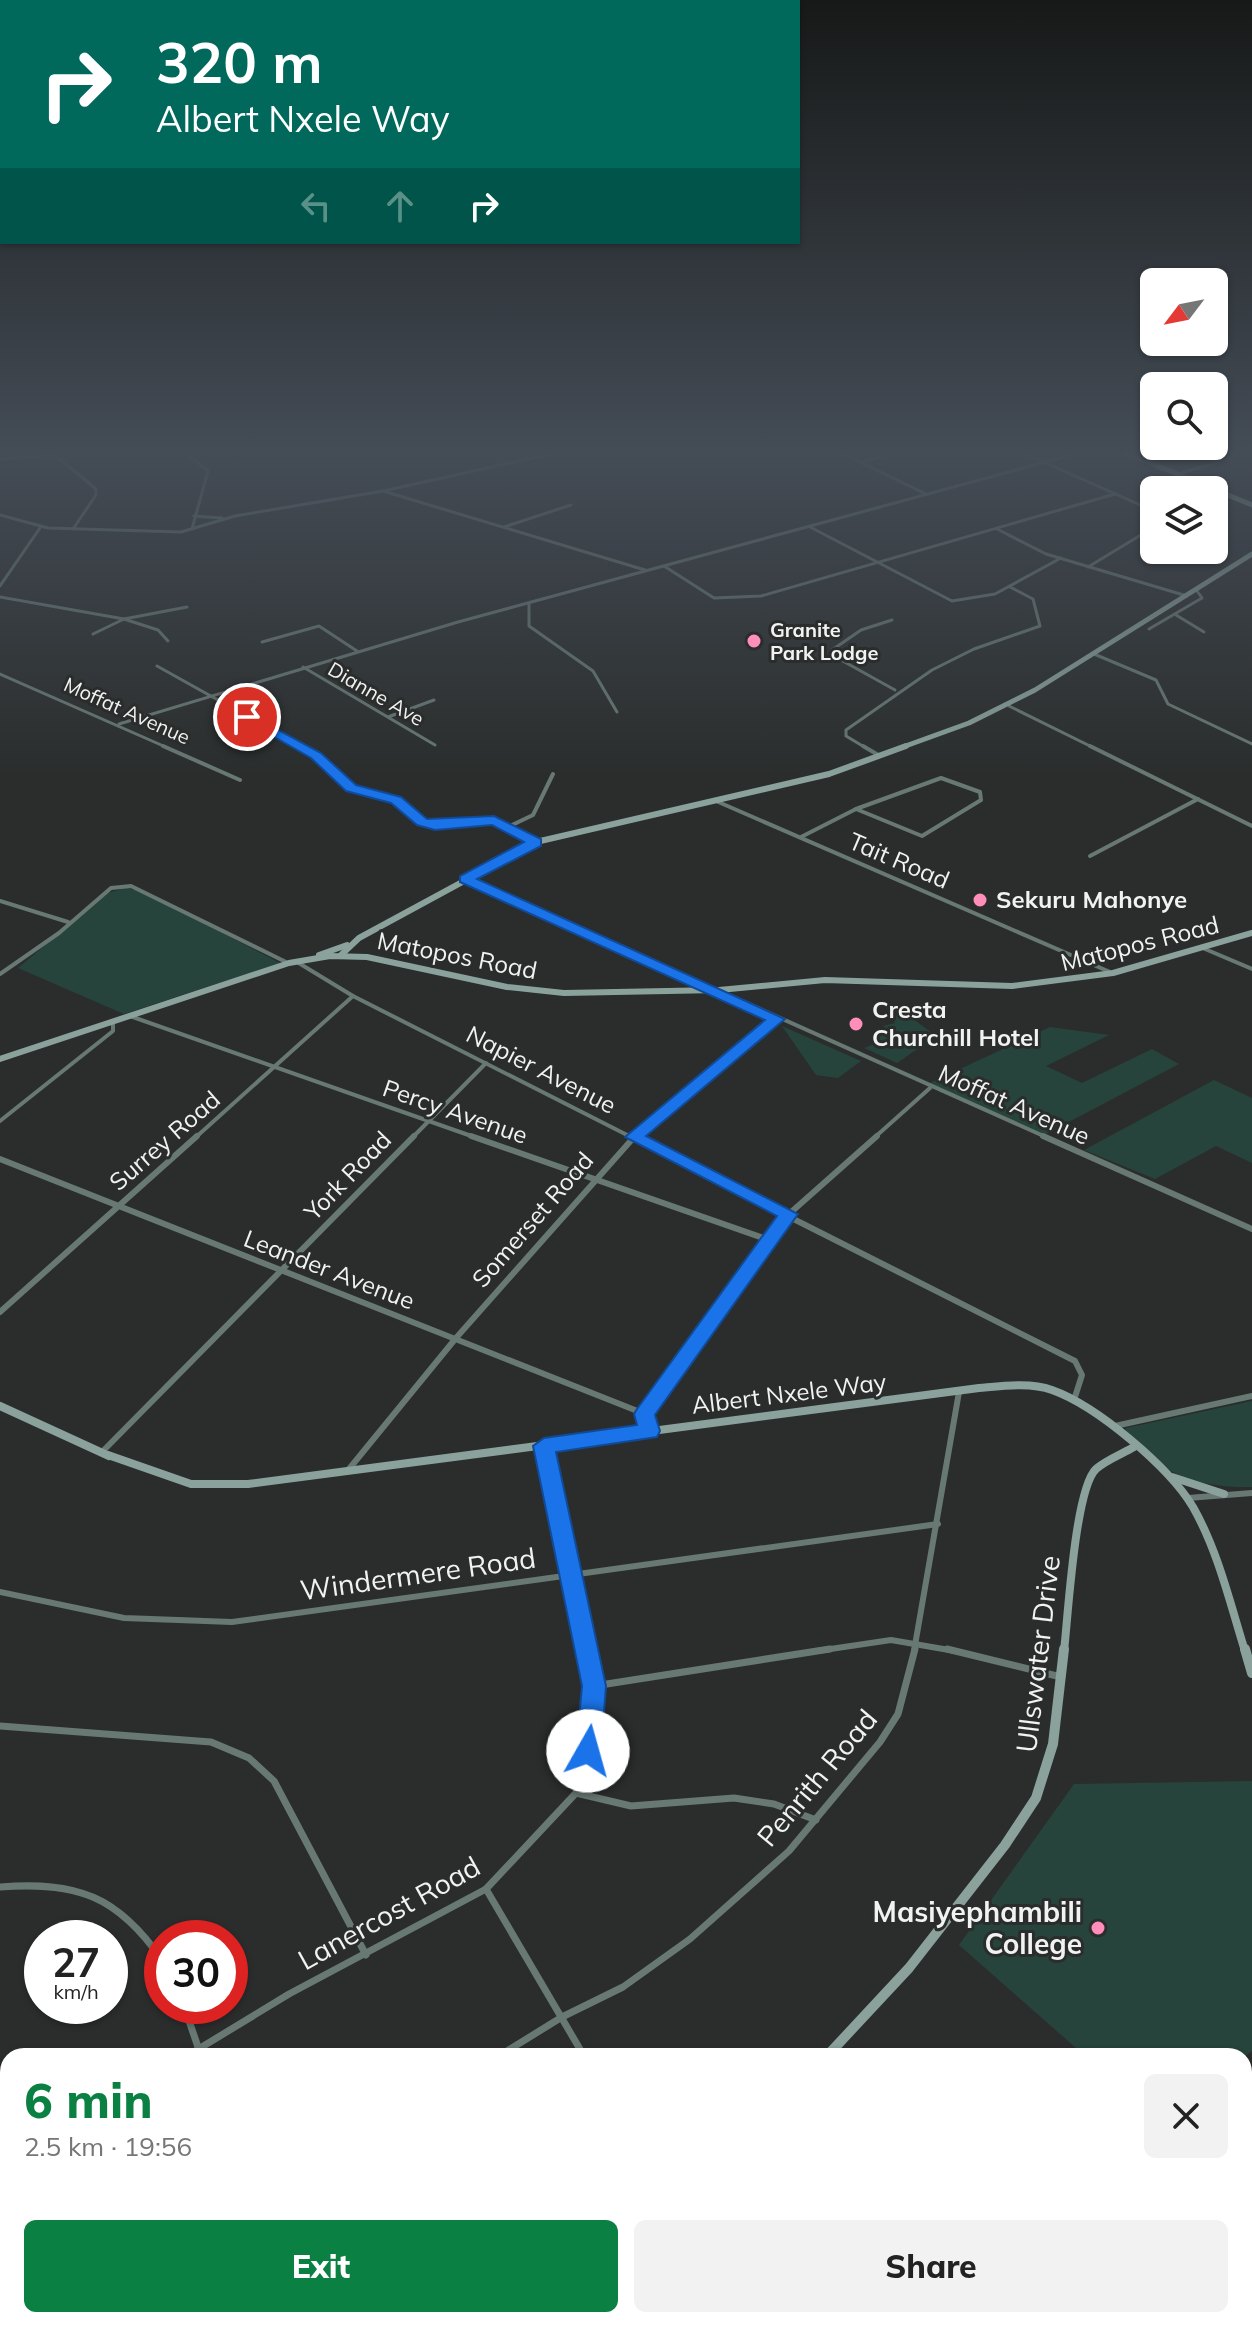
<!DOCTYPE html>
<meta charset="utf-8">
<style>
:root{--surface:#fff;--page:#f2f2f2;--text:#222;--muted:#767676;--accent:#0b8043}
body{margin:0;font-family:Mulish,sans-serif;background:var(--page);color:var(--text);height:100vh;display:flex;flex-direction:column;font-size:30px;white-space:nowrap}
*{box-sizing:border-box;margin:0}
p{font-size:26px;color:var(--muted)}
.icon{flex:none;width:44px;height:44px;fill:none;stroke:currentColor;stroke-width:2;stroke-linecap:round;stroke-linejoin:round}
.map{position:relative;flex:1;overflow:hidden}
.drawer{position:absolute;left:0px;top:2048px;width:1252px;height:280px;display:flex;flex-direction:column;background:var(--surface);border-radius:24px 24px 0 0;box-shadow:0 2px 6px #0004}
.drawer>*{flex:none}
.hud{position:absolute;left:0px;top:0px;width:800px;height:244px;box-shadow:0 2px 6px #0004;background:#00695c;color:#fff;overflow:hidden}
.needle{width:52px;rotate:238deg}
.buttons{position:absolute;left:1140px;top:268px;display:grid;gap:16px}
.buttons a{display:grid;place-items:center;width:88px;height:88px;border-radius:12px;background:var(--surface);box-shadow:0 2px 6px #0004;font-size:40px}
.speed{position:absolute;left:24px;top:1920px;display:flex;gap:16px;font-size:40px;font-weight:700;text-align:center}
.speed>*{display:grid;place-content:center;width:104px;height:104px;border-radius:50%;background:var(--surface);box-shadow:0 2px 6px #0004;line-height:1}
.speed small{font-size:20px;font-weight:400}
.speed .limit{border:12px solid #d22;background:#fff;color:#111}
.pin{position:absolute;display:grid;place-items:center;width:68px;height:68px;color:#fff;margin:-34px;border:4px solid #fff;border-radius:50%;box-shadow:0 2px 8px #0007}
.me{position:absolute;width:88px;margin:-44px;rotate:7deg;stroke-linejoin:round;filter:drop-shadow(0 0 6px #0008)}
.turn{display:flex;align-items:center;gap:28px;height:168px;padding:0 24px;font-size:36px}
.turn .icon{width:104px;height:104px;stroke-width:2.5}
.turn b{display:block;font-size:56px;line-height:68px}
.lanes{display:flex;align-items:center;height:76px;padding:0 24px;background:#0003;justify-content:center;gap:40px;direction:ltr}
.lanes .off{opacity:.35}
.round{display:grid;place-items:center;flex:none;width:84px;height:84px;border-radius:12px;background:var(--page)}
.head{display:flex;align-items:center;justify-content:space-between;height:136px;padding:0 24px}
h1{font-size:48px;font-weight:800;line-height:60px;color:var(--accent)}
.button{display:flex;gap:16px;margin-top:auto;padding:16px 24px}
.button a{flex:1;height:92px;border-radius:12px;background:var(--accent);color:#fff;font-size:32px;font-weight:800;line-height:92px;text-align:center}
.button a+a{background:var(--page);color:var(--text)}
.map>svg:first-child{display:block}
</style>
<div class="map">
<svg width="1252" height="2328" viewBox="0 0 1252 2328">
<rect width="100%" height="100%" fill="#2a2d2c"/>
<g fill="#26443c">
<polygon points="194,452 318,452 214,465"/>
<polygon points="126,888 144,892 280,963 124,1014 18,968 107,893"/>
<polygon points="896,1006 936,1036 897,1063 864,1048 880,1042 874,1036 887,1030 883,1026 895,1023 886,1009"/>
<polygon points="782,1026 861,1061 838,1078 816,1075"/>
<polygon points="1050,1027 1109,1035 1046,1066 1082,1083 1152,1049 1179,1064 1044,1135 930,1083"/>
<polygon points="1214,1080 1252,1098 1252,1163 1216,1146 1155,1179 1084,1150"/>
<path d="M1252,1401V1487C1198,1488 1161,1475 1125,1433L1126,1428Z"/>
<polygon points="1252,1781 1252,2051 1244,2057 1085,2056 959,1945 1074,1784"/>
</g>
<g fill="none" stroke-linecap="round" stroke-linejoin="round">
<g stroke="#687873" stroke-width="3">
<polyline points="185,452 208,471 192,529"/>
<polyline points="839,452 926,494"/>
<polyline points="1021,452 1154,511"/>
<polyline points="0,459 55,455 96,489 96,495 73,529"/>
<polyline points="861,462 899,452"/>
<polyline points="1178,474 1232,458 1234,455 1229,452"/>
<polyline points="383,491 645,570"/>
<polyline points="0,515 48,528 181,532 235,516 383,491 560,452"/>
<polyline points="194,516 222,518"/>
<polyline points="504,527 571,505"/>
<polyline points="810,527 952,601 995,594 1061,558"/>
<polyline points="997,529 1046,554 1187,596"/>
<polyline points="664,566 714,598 761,596 1115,494"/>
<polyline points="1088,567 1154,527"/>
<polyline points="0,586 40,528"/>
<polyline points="0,597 124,619 187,607"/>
<polyline points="529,603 529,626 593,671 617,712"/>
<polyline points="1176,615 1204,632"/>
<polyline points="892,620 861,630 832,650 841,660 895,690"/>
<polyline points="1149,629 1202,598 1197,591"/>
<polyline points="93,634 124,619 158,630 168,641"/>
<polyline points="262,642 319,626 357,651"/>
<polyline points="1094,654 1156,680 1168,704 1252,744"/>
<polyline points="157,666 304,748"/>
<polyline points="303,667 435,745"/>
<polyline points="0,674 168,748"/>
<polyline points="1009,706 1094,748"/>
<polyline points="388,717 434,700"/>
<polyline points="119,724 458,622 1082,452"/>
<polyline points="866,748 846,736 846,730 932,670 974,649 1040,626 1033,599 1010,587"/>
</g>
<g stroke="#687873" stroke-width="4">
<polyline points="163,746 240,780"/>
<polyline points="300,746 316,755 351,788 396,800 422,822 435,826 494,821 536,842"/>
<polyline points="863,746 880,756"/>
<polyline points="1090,746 1252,826"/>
<polygon points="941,778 980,792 981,800 922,836 856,809"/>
<polyline points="716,801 1110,972"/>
<polyline points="508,827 533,815 553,774"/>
<polyline points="801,837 856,809"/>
<polyline points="1090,856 1198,799"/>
<polyline points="465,879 711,990"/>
<polyline points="0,901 68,922"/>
<polyline points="1205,949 1252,969"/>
<polyline points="297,962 353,996 633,1138"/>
<polyline points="0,974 59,933 111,888 131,886 288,963"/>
<polyline points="720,991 1048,1138"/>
<polyline points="130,1016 477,1138"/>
<polyline points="0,1121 113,1031 113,1021"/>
<polyline points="195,1138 353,996"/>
<polyline points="412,1138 486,1063"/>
<polyline points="632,1138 776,1019"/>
<polyline points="874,1138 930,1088"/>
</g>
<g stroke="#687873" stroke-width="6">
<polyline points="471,1136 769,1240"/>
<polyline points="629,1136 1075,1361 1082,1375 1074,1400"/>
<polyline points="1043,1136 1252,1229"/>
<polyline points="0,1159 645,1414"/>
<polyline points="0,1312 197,1136"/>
<polyline points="1115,1426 1252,1396"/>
<polyline points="650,1431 645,1414 789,1214 877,1136"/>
<polyline points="544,1446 587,1651"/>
<polyline points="102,1452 414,1136"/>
<polyline points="349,1469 456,1338 635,1136"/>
<polyline points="1188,1498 1252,1493"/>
<polyline points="0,1592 124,1618 232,1622 938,1524"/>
<polyline points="817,1651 891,1640 955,1651"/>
<polyline points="914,1651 959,1392"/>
</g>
<g stroke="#687873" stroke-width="7">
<polyline points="947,1649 1061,1677"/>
<polyline points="594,1686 830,1649"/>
<polyline points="0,1726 211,1742 249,1758 274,1781 366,1955"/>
<polyline points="576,1793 631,1806 734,1798 774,1804 816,1820"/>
<path d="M0,1887C77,1881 118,1896 162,1960"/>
<polyline points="486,1889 584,2056"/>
<polyline points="184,2006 199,2050"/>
<polyline points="187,2056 289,1994 486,1889 576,1793 593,1723 594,1686 586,1649"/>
<polyline points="499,2056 562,2017 623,1987 690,1939 789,1851 880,1742 898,1714 915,1649"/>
<polyline points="0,2104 8,2106"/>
<polyline points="0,2308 8,2310"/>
<polyline points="707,2320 714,2328"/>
<polyline points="1025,2320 1033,2328"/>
</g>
<g stroke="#8aa29b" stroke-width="5">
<polyline points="1124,452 1252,505"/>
<polyline points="900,748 969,723 1035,690 1252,554"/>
</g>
<g stroke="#8aa29b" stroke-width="6">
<polyline points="319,955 347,945"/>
<polyline points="340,956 359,938 536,842 829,774 906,746"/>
<polyline points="0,1059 289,963 330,956 367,957 507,987 564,993 719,990 825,980 1012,986 1113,973 1252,933"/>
</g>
<g stroke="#8aa29b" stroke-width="8">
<polyline points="0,1406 109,1456"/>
<path d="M108,1455L191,1484H248L979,1388C1002,1386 1030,1382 1052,1390C1097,1406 1169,1467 1193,1507C1218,1551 1230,1603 1245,1651"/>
<polyline points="1172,1477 1224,1494"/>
<path d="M1064,1651C1068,1617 1075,1489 1096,1469C1106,1460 1122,1454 1134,1447"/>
</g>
<g stroke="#8aa29b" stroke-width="10">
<polyline points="1245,1649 1252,1673"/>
<polyline points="827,2056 909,1968 1005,1845 1036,1798 1053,1744 1064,1649"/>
<polyline points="418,2328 431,2320"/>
</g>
</g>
<linearGradient id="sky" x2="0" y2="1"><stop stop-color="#171918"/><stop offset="0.58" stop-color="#444c56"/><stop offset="1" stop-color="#444c56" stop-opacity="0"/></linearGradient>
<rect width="1252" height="778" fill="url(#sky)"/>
<polygon fill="#1a73e8" stroke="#114b97" stroke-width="2" points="247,713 321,753 356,785 401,797 427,819 494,816 541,839 541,846 477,879 785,1019 646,1136 798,1214 655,1415 660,1431 657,1437 556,1452 606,1686 601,1751 597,1758 588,1761 579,1758 576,1751 582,1686 533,1446 544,1438 637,1425 634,1414 637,1409 777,1216 625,1137 765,1020 460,882 460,876 524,842 492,825 435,830 417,825 391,803 346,791 311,758 243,719 241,717"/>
<g fill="#ff8eba" stroke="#2a2d2c" stroke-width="3">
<circle cx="754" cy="641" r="8"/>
<circle cx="980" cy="900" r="8"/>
<circle cx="856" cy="1024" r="8"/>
<circle cx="1098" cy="1928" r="8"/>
</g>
<g text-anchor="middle" stroke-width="6" stroke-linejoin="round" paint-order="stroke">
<g font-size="20" font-weight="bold" fill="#f1f3f2" stroke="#2a2d2c" text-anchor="start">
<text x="770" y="637">Granite<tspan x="770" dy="23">Park Lodge</tspan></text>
</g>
<g font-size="20" fill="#f1f3f2" stroke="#2a2d2c">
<text transform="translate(376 694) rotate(30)" y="7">Dianne Ave</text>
<text transform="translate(127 711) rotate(24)" y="7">Moffat Avenue</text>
</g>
<g font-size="24" fill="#f1f3f2" stroke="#2a2d2c">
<text transform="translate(899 861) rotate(23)" y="8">Tait Road</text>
<text transform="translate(1140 944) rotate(-14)" y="8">Matopos Road</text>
<text transform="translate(457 956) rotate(11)" y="8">Matopos Road</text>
<text transform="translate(541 1070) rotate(27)" y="8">Napier Avenue</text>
<text transform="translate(1014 1105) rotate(24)" y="8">Moffat Avenue</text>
<text transform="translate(455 1112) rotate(19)" y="8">Percy Avenue</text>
<text transform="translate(165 1141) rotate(-41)" y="8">Surrey Road</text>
<text transform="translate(348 1176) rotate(-46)" y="8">York Road</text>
<text transform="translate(533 1220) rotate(-49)" y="8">Somerset Road</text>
<text transform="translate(329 1270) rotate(21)" y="8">Leander Avenue</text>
<text transform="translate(789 1394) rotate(-7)" y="8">Albert Nxele Way</text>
</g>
<g font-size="24" font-weight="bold" fill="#f1f3f2" stroke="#2a2d2c" text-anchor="start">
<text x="996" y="908">Sekuru Mahonye</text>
<text x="872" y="1018">Cresta<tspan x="872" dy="28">Churchill Hotel</tspan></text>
</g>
<g font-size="28" fill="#f1f3f2" stroke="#2a2d2c">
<text transform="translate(418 1574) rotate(-8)" y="10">Windermere Road</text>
<text transform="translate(1038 1654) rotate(-83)" y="10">Ullswater Drive</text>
<text transform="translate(817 1778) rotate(-50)" y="10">Penrith Road</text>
<text transform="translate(389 1913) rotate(-29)" y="10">Lanercost Road</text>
</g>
<g font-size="28" font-weight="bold" fill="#f1f3f2" stroke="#2a2d2c" text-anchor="end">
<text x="1082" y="1922">Masiyephambili<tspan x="1082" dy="32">College</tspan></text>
</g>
</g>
</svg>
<div class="buttons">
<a><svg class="needle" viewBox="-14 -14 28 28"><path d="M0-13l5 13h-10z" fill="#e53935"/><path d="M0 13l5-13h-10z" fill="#767676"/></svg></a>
<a><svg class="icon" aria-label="search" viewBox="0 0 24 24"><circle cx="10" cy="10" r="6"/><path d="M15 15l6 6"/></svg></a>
<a><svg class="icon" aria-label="layers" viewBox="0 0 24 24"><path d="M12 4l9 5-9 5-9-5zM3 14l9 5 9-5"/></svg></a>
</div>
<div class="speed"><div>27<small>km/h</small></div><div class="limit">30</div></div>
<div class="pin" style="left:247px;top:717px;background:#d93025"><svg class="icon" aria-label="arrive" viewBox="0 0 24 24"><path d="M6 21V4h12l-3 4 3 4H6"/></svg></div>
<svg class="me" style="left:588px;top:1751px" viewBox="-20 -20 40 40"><circle r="19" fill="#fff"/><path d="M0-13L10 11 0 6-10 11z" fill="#1a73e8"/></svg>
<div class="hud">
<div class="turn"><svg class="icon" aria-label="right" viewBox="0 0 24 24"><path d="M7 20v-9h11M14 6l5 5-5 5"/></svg><div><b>320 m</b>Albert Nxele Way</div></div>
<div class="lanes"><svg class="icon off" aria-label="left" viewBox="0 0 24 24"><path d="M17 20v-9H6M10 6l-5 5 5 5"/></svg><svg class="icon off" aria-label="ahead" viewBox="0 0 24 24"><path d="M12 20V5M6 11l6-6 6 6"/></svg><svg class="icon" aria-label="right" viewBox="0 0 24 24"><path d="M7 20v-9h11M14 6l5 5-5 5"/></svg></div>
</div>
<section class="drawer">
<div class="head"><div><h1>6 min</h1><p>2.5 km · 19:56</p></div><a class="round"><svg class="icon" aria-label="close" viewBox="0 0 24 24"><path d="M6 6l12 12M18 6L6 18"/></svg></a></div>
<div class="button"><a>Exit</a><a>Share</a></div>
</section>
</div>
